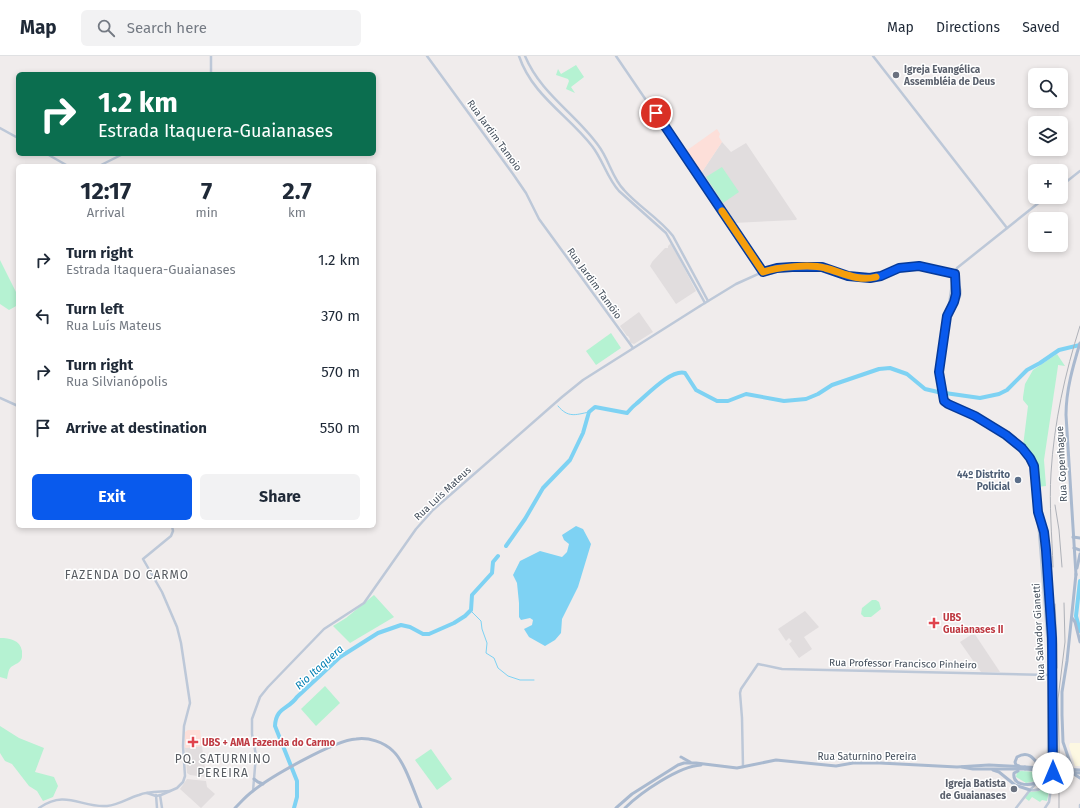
<!DOCTYPE html>
<meta charset="utf-8">
<style>
:root{--surface:#fff;--page:#f2f2f3;--text:#1f2937;--muted:#747a83;--line:#e0e1e3;--accent:#095aed}
body{margin:0;font-family:"Fira Sans",sans-serif;background:var(--page);color:var(--text);height:100vh;display:flex;flex-direction:column;font-size:15px;white-space:nowrap}
*{box-sizing:border-box;margin:0}
p{font-size:13px;color:var(--muted)}
.icon{flex:none;width:22px;height:22px;fill:none;stroke:currentColor;stroke-width:2;stroke-linecap:round;stroke-linejoin:round}
.map{position:relative;flex:1;overflow:hidden}
.panel{position:absolute;left:16px;top:108px;width:360px;height:364px;display:flex;flex-direction:column;background:var(--surface);border-radius:6px;box-shadow:0 2px 6px #0003}
.panel>*{flex:none}
.guide{position:absolute;left:16px;top:16px;width:360px;height:84px;border-radius:6px;box-shadow:0 2px 6px #0003;background:#0b6e4f;color:#fff;overflow:hidden}
.buttons{position:absolute;left:1028px;top:12px;display:grid;gap:8px}
.buttons a{display:grid;place-items:center;width:40px;height:40px;border-radius:6px;background:var(--surface);box-shadow:0 2px 6px #0003;font-size:20px}
.pin{position:absolute;display:grid;place-items:center;width:34px;height:34px;color:#fff;margin:-17px;border:2px solid #fff;border-radius:50%;box-shadow:0 1px 4px #0007}
.me{position:absolute;width:44px;margin:-22px;rotate:0deg;stroke-linejoin:round;filter:drop-shadow(0 0 3px #0008)}
.turn{display:flex;align-items:center;gap:14px;height:84px;padding:0 16px;font-size:18px}
.turn .icon{width:52px;height:52px;stroke-width:2.5}
.turn b{display:block;font-size:28px;line-height:34px}
.eta{display:flex;justify-content:space-evenly;align-items:center;height:68px;text-align:center}
.eta b{font-size:24px;font-weight:700;line-height:28px}
.action{display:flex;gap:8px;margin-top:auto;padding:8px 16px}
.action a{flex:1;height:46px;border-radius:6px;background:var(--accent);color:#fff;font-size:16px;font-weight:700;line-height:46px;text-align:center}
.action a+a{background:var(--page);color:var(--text)}
ul{padding:0;list-style:none}
li{display:flex;align-items:center;gap:12px;height:56px;padding:0 16px}
li div{flex:1}
li b{display:block;font-size:15px}
li em{font-style:normal}
header{display:flex;align-items:center;gap:24px;box-sizing:border-box;height:56px;padding:0 20px;background:var(--surface);border-bottom:1px solid var(--line)}
header strong{font-size:19px}
nav{display:flex;gap:22px;margin-inline-start:auto;font-size:14px}
.search{width:280px;height:36px;background:var(--page);display:flex;align-items:center;gap:10px;box-sizing:border-box;padding:0 14px;border-radius:6px;color:var(--muted);font-size:15px}
.map>svg:first-child{display:block}
</style>
<header>
<strong>Map</strong>
<div class="search"><svg class="icon" aria-label="search" viewBox="0 0 24 24"><circle cx="10" cy="10" r="6"/><path d="M15 15l6 6"/></svg>Search here</div>
<nav><a>Map</a><a>Directions</a><a>Saved</a></nav>
</header>
<div class="map">
<svg width="1080" height="752" viewBox="0 0 1080 752">
<rect width="100%" height="100%" fill="#f0ecec"/>
<polygon fill="#fdf8e2" points="1070,687 1080,687 1080,710 1075,710 1069,690"/>
<g fill="#e1ddde">
<polygon points="722,86 731,96 746,87 797,163 796,164 733,167 700,119"/>
<polygon points="671,187 696,235 676,248 650,210 652,206 665,192 668,192 668,190"/>
<polygon points="639,256 653,276 634,288 631,287 629,284 630,283 628,280 627,280 620,270"/>
<polygon points="805,555 819,571 804,581 812,593 799,602 789,588 792,585 789,582 786,585 778,573"/>
<polygon points="974,577 1000,616 981,616 960,586"/>
<polygon points="202,690 206,721 190,719 187,717 185,692"/>
<polygon points="187,723 206,725 207,731 215,738 201,752 180,733"/>
</g>
<g fill="#fddfd9">
<polygon points="717,73 720,78 719,81 722,86 700,119 686,95"/>
<polygon points="188,674 200,674 202,690 185,692 185,676"/>
</g>
<g fill="#b5f2d2">
<polygon points="576,9 584,21 571,31 575,37 566,33 569,25 568,23 556,19 558,13 561,18"/>
<polygon points="722,111 739,136 723,147 706,121"/>
<polygon points="0,204 18,240 18,249 9,254 0,248"/>
<polygon points="611,277 621,292 596,309 586,295"/>
<path d="M1057,298L1065,310L1058,309V310L1044,404L1046,430L1037,431C1035,412 1036,406 1023,390L1028,350L1023,344V341L1025,328L1033,314Z"/>
<polygon points="374,539 394,561 350,587 333,570 346,562"/>
<polygon points="872,544 876,544 879,546 881,553 871,561 864,561 861,558 862,552"/>
<path d="M0,582C10,582 20,584 22,595C22,596 22,601 22,601C21,607 15,608 11,611C8,614 8,619 7,623L0,621Z"/>
<polygon points="325,630 340,647 316,670 301,653"/>
<polygon points="0,670 19,682 44,692 35,716 54,721 58,730 53,741 43,745 37,735 29,730 12,708 5,705 0,697"/>
<polygon points="431,693 452,723 437,734 415,704"/>
<polygon points="1021,715 1038,716 1036,725 1026,727 1016,721 1017,716"/>
<polygon points="1051,726 1047,745 1042,744 1040,746 1032,741 1029,745 1025,742 1029,736 1039,735"/>
</g>
<polygon fill="#7ed2f3" points="576,470 583,473 591,488 578,531 562,563 561,577 555,584 545,590 529,581 524,573 532,569 533,564 530,562 521,564 519,561 519,547 517,527 513,519 520,505 540,495 562,501 567,496 569,488 564,484 562,479"/>
<g fill="none" stroke-linecap="round" stroke-linejoin="round">
<g stroke="#7ed2f3" stroke-width="1">
<path d="M558,350C568,362 575,359 589,356"/>
<polyline points="470,554 481,565 482,573 487,587 486,597 494,602 498,612 508,620 520,624 534,624"/>
</g>
<g stroke="#7ed2f3" stroke-width="4">
<path d="M506,490L525,463L543,432L570,404L583,377L589,356L595,351L627,357C630,354 632,351 636,348C647,339 671,313 685,317L696,334L717,345H728L746,338L784,345L806,343L818,338L832,329L879,313L890,312L907,318L925,333L938,336L980,342L999,338L1007,334L1027,314L1040,307L1059,294L1080,289"/>
<polyline points="1080,525 1076,560 1080,575"/>
<path d="M294,752L297,741V725L275,670C276,651 288,654 297,641L340,601L378,577L401,569L410,571L423,578H429L454,567L465,560L471,554L472,539L492,517L493,506L498,500"/>
</g>
<g stroke="#bdc8d8" stroke-width="2.5">
<polyline points="427,0 513,118 526,137 539,163 633,292"/>
<path d="M519,0C532,39 568,59 592,90C603,104 607,122 619,135L666,177L705,247"/>
<path d="M525,0C541,38 575,57 598,89C609,103 612,122 624,134C639,151 659,162 673,180L708,245"/>
<polyline points="616,0 763,216"/>
<polyline points="873,0 1007,172"/>
<polyline points="211,18 211,0"/>
<polyline points="0,72 18,82"/>
<polyline points="47,98 68,110"/>
<polyline points="99,110 123,98"/>
<polyline points="1061,130 1080,115"/>
<path d="M953,246L958,245C962,237 962,231 955,226"/>
<polyline points="700,250 736,228 765,215 779,212 822,211 843,219 864,222 875,222 895,213 912,211 928,212 955,218"/>
<path d="M949,255C956,239 955,234 955,217"/>
<polyline points="0,342 18,350"/>
<polyline points="1038,460 1044,476 1046,494 1053,596 1052,640 1053,718 1049,746 1045,752"/>
<polyline points="743,711 742,662 740,637 741,633 758,608 782,613 1049,619"/>
<path d="M1030,734C1040,736 1048,729 1052,721"/>
<polyline points="253,735 256,699 252,678 252,663 260,641 268,631 324,573 364,547 416,473 433,454 562,341 583,324 700,250"/>
<polyline points="147,737 156,740 161,739 177,732 183,726 185,720 183,690 184,670 190,647 181,587 177,571 162,536 143,503 171,480 173,475 172,470"/>
<polyline points="156,739 157,752"/>
<polyline points="160,739 162,752"/>
<path d="M39,752C66,733 81,752 107,750C119,749 128,742 139,739C148,735 160,736 170,735"/>
<path d="M1016,752L1030,734L1045,718L1048,703L1049,603L1034,412C1027,387 989,366 966,355C960,352 952,350 946,347L941,332L939,316L952,228L954,218L957,212L1046,141"/>
<polyline points="1080,752 1080,749"/>
</g>
<g stroke="#a9b9cf" stroke-width="3">
<polyline points="1073,481 1080,482"/>
<polyline points="1074,492 1080,494"/>
<polyline points="1077,512 1080,498"/>
<polyline points="1076,518 1067,605 1062,636 1062,659 1063,686 1074,718 1080,722"/>
<path d="M1076,519L1066,359C1066,334 1073,310 1080,287"/>
<polyline points="1072,562 1075,566 1080,586"/>
<polyline points="681,701 690,706"/>
<path d="M1019,710L1016,709L1015,706L1017,701C1035,691 1037,715 1049,719L1053,717"/>
<polyline points="962,711 973,713 1025,713"/>
<polyline points="993,714 999,716 1015,729 1030,734"/>
<path d="M1018,715L1014,717C1012,729 1027,730 1036,727"/>
<polyline points="254,723 258,726 263,728"/>
<polyline points="1038,726 1039,712"/>
<path d="M235,752C241,746 246,740 253,735C270,721 335,684 356,683C368,681 384,686 393,695C405,706 414,736 421,752"/>
<polyline points="616,752 632,738 678,709 684,707 696,707 737,712 776,704 836,710 853,707 880,707 957,711 989,709 1025,711"/>
<path d="M625,752C640,737 679,710 701,709"/>
</g>
<g stroke="#aeb1b8" stroke-width="1">
<polyline points="1055,449 1059,474 1062,511"/>
<path d="M1053,511C1052,480 1049,448 1051,417C1054,367 1065,317 1080,270"/>
<polyline points="1055,548 1057,589 1057,612"/>
<polyline points="1059,752 1059,688 1058,643 1065,586 1064,547"/>
</g>
<g stroke="#a9b9cf" stroke-width="3">
<polyline points="1025,711 1080,714"/>
<polyline points="1025,713 1080,717"/>
</g>
</g>
<g fill="none" stroke-linecap="round" stroke-linejoin="round">
<defs>
<polyline id="route" points="656,57 763,216 777,212 792,211 822,211 848,220 870,222 881,220 899,212 919,210 955,218 956,238 954,246 947,260 939,316 944,345 948,348 975,360 1006,379 1022,392 1030,402 1034,410 1038,456 1044,476 1046,494 1052,582 1053,717"/>
</defs>
<use href="#route" stroke="#063a9a" stroke-width="10"/>
<use href="#route" stroke="#095aed" stroke-width="7"/>
<path stroke="#f59e0b" stroke-width="7" d="M722,155L763,216C777,211 811,208 825,212C841,216 858,226 876,221"/>
</g>
<g fill="#6b7280" stroke="#fff" stroke-width="1.5">
<circle cx="896" cy="19" r="4"/>
<circle cx="1014" cy="733" r="4"/>
</g>
<circle fill="#5c6f8a" stroke="#fff" stroke-width="1.5" cx="1018" cy="424" r="4"/>
<g fill="#e0444e" stroke="#fff" stroke-width="1.5">
<path d="M932 561h4v4h4v4h-4v4h-4v-4h-4v-4h4z"/>
<path d="M191 680h4v4h4v4h-4v4h-4v-4h-4v-4h4z"/>
</g>
<g text-anchor="middle" stroke-width="3" stroke-linejoin="round" paint-order="stroke">
<g font-size="10" font-weight="bold" fill="#5b616d" stroke="#fff" text-anchor="start">
<text x="904" y="17">Igreja Evangélica<tspan x="904" dy="12">Assembléia de Deus</tspan></text>
<text x="1006" y="731" text-anchor="end">Igreja Batista<tspan x="1006" dy="12">de Guaianases</tspan></text>
</g>
<g font-size="10" fill="#434e5b" stroke="#fff">
<text transform="translate(495 79) rotate(54)" y="4">Rua Jardim Tamoio</text>
<text transform="translate(595 227) rotate(54)" y="4">Rua Jardim Tamôio</text>
<text transform="translate(1061 408) rotate(-93)" y="4">Rua Copenhague</text>
<text transform="translate(442 437) rotate(-43)" y="4">Rua Luís Mateus</text>
<text transform="translate(1038 576) rotate(-93)" y="4">Rua Salvador Gianetti</text>
<text transform="translate(903 607) rotate(1)" y="4">Rua Professor Francisco Pinheiro</text>
<text x="867" y="704">Rua Saturnino Pereira</text>
</g>
<g font-size="10" font-weight="bold" fill="#4e5e75" stroke="#fff" text-anchor="end">
<text x="1010" y="422">44º Distrito<tspan x="1010" dy="12">Policial</tspan></text>
</g>
<g font-size="10" font-weight="bold" fill="#be3a42" stroke="#fff" text-anchor="start">
<text x="943" y="565">UBS<tspan x="943" dy="12">Guaianases II</tspan></text>
<text x="202" y="690">UBS + AMA Fazenda do Carmo</text>
</g>
<g font-size="11" font-style="italic" fill="#007eb2" stroke="#fff">
<text transform="translate(319 611) rotate(-42)" y="4">Rio Itaquera</text>
</g>
<g font-size="12" letter-spacing="1" fill="#585c62" stroke="#fff">
<text x="127" y="523">FAZENDA DO CARMO</text>
<text x="223" y="707">PQ. SATURNINO<tspan x="223" dy="14">PEREIRA</tspan></text>
</g>
</g>
</svg>
<div class="buttons">
<a><svg class="icon" aria-label="search" viewBox="0 0 24 24"><circle cx="10" cy="10" r="6"/><path d="M15 15l6 6"/></svg></a>
<a><svg class="icon" aria-label="layers" viewBox="0 0 24 24"><path d="M12 4l9 5-9 5-9-5zM3 14l9 5 9-5"/></svg></a>
<a>+</a>
<a>−</a>
</div>
<div class="pin" style="left:656px;top:57px;background:#d93025"><svg class="icon" aria-label="arrive" viewBox="0 0 24 24"><path d="M6 21V4h12l-3 4 3 4H6"/></svg></div>
<svg class="me" style="left:1053px;top:717px" viewBox="-20 -20 40 40"><circle r="19" fill="#fff"/><path d="M0-13L10 11 0 6-10 11z" fill="#095aed"/></svg>
<div class="guide">
<div class="turn"><svg class="icon" aria-label="right" viewBox="0 0 24 24"><path d="M7 20v-9h11M14 6l5 5-5 5"/></svg><div><b>1.2 km</b>Estrada Itaquera-Guaianases</div></div>
</div>
<section class="panel">
<div class="eta">
<div><b>12:17</b><p>Arrival</p></div>
<div><b>7</b><p>min</p></div>
<div><b>2.7</b><p>km</p></div>
</div>
<ul>
<li><svg class="icon" aria-label="right" viewBox="0 0 24 24"><path d="M7 20v-9h11M14 6l5 5-5 5"/></svg><div><b>Turn right</b><p>Estrada Itaquera-Guaianases</p></div><em>1.2 km</em></li>
<li><svg class="icon" aria-label="left" viewBox="0 0 24 24"><path d="M17 20v-9H6M10 6l-5 5 5 5"/></svg><div><b>Turn left</b><p>Rua Luís Mateus</p></div><em>370 m</em></li>
<li><svg class="icon" aria-label="right" viewBox="0 0 24 24"><path d="M7 20v-9h11M14 6l5 5-5 5"/></svg><div><b>Turn right</b><p>Rua Silvianópolis</p></div><em>570 m</em></li>
<li><svg class="icon" aria-label="arrive" viewBox="0 0 24 24"><path d="M6 21V4h12l-3 4 3 4H6"/></svg><div><b>Arrive at destination</b></div><em>550 m</em></li>
</ul>
<div class="action"><a>Exit</a><a>Share</a></div>
</section>
</div>
